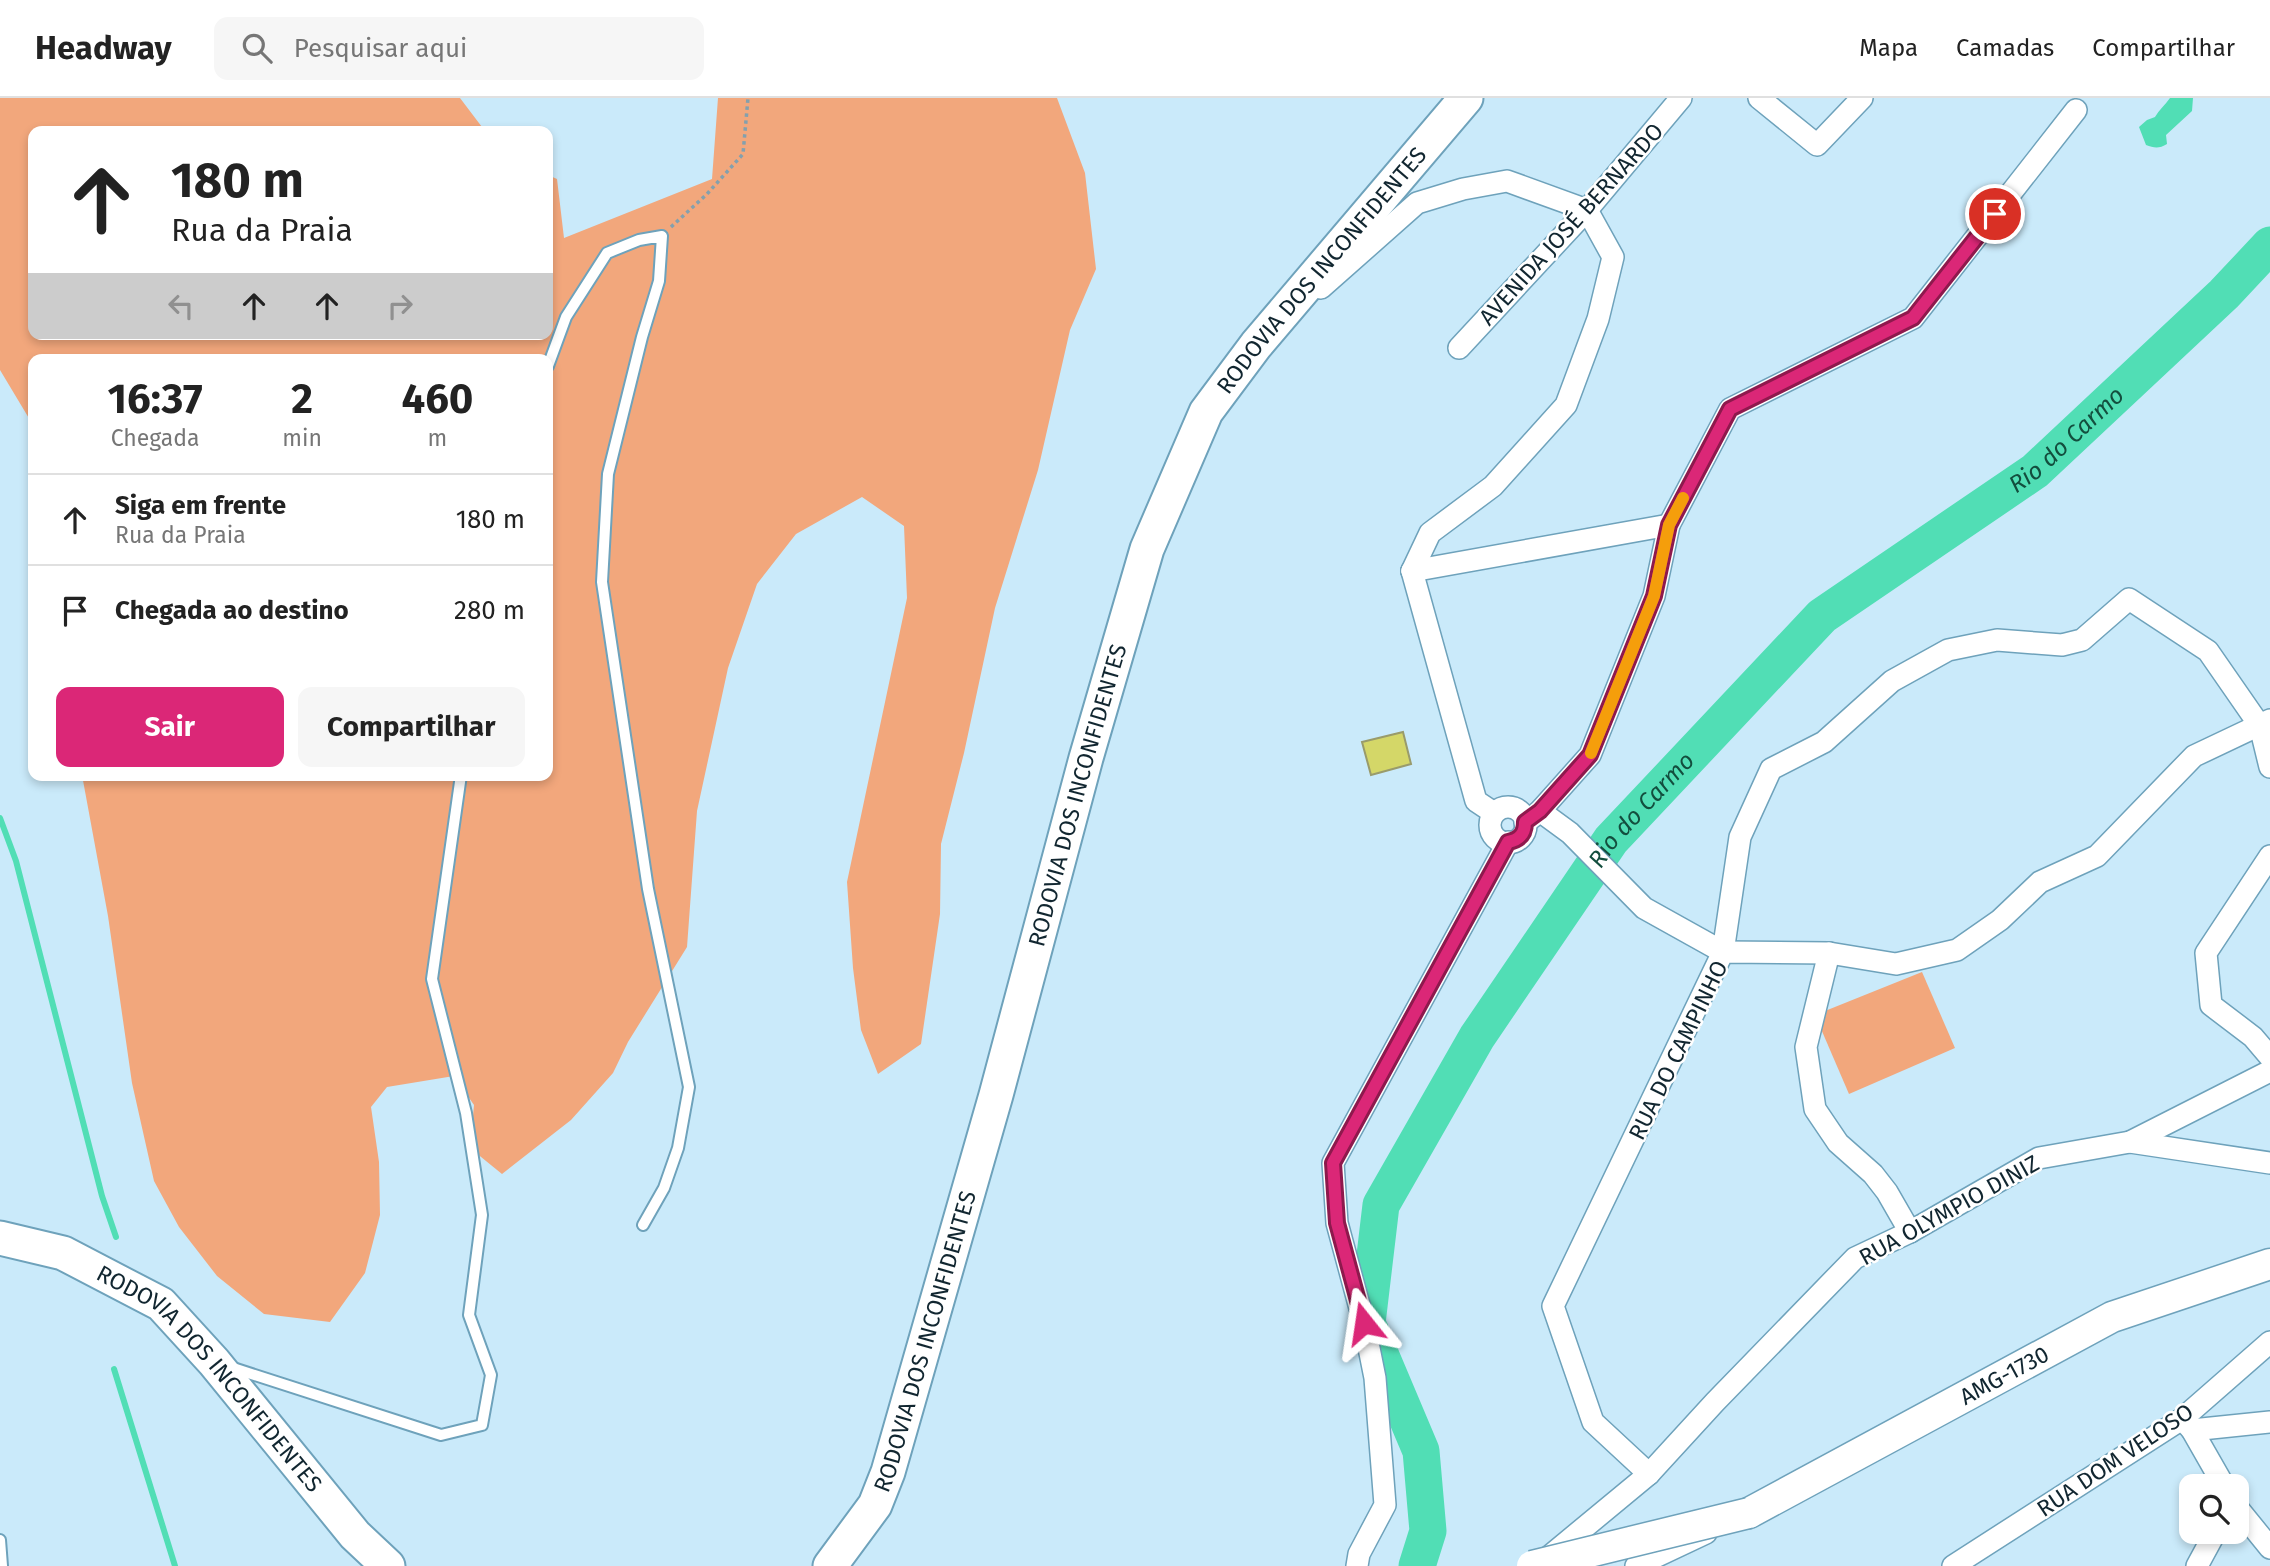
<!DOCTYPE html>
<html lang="pt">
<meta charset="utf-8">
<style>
:root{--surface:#fff;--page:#f6f6f6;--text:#222;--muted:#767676;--line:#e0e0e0;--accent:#db2777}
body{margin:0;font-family:"Fira Sans",sans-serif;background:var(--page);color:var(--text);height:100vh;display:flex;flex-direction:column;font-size:26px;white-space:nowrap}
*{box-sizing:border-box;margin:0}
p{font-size:23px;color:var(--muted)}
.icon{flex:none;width:38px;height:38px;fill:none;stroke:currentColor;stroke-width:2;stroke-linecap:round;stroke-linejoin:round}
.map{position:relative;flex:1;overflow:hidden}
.side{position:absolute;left:28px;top:256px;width:525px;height:427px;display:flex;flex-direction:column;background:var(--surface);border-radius:14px;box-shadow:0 4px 10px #0003}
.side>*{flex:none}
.banner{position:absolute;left:28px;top:28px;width:525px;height:214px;border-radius:14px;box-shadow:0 4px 10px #0003;background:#fff;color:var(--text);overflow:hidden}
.controls{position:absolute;left:2179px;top:1376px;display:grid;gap:14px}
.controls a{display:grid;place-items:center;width:70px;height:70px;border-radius:14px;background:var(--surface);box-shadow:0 4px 10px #0003;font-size:35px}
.pin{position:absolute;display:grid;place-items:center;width:60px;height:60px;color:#fff;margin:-30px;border:4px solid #fff;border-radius:50%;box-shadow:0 2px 7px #0007}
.me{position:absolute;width:77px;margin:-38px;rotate:345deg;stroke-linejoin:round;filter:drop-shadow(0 0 5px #0008)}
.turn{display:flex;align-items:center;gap:24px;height:147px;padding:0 28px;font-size:32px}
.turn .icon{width:91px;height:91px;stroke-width:2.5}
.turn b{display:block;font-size:49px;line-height:60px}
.lanes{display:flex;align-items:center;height:66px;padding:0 28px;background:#0003;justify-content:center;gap:35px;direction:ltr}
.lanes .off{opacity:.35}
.eta{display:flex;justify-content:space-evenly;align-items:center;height:119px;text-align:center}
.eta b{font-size:42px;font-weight:700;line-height:49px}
.button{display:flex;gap:14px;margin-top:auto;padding:14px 28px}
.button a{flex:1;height:80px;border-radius:14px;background:var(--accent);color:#fff;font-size:28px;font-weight:700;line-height:80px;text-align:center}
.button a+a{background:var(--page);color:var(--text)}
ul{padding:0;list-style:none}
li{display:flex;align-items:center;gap:21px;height:91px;padding:0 28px;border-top:2px solid var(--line)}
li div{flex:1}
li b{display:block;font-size:26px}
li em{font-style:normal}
header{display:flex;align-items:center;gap:42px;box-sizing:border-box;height:98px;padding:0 35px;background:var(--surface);border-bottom:2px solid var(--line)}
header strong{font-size:33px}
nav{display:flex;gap:38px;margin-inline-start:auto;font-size:24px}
.search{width:490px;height:63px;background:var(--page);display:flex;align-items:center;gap:18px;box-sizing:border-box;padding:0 24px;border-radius:14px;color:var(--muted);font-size:26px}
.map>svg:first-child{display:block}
</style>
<header>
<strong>Headway</strong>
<div class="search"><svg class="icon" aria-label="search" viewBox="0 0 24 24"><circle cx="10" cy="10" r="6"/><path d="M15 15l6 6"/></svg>Pesquisar aqui</div>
<nav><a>Mapa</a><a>Camadas</a><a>Compartilhar</a></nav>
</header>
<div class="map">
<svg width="2270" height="1468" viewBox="0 0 2270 1468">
<rect width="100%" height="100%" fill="#caeafa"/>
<g fill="#f2a77c">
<polygon points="0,0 460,0 485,33 33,33 33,236 548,236 548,77 557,81 564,140 712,81 718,0 1057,0 1085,75 1096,171 1070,232 1038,372 995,510 964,655 941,746 940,816 921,946 878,976 861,932 853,870 847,784 907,500 904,428 862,399 796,436 757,486 728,570 697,713 687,849 628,944 613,975 571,1022 502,1076 470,1050 474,1007 454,978 387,989 371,1009 379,1064 380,1117 365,1175 330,1224 264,1216 217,1178 179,1129 154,1083 132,985 108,818 82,677 548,677 548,261 33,261 33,327 0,272"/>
<polygon points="1922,874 1955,950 1849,996 1815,917"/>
</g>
<path fill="#51deb5" d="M2170,0H2193L2192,13L2166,37L2167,46C2159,51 2154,50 2146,47L2139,29L2147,22L2155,19C2159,12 2165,7 2170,0Z"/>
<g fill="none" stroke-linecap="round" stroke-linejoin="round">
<g stroke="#51deb5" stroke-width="6">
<polyline points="0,720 16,763 102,1098 116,1139"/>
<polyline points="114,1271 175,1468"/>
</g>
<path stroke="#51deb5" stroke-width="37" id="s1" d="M1417,1468L1428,1433L1421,1353L1367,1225L1381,1107L1477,939L1611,742L1822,518L2035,373L2224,196L2270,147"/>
</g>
<polygon fill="#d4d768" stroke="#999b6b" stroke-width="2" points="1403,634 1411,666 1371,677 1362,644"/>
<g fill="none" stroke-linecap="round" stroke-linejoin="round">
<defs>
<g id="lane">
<polyline points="548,268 566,219 607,155 639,142 662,138 659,183 642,239 608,376 602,484 648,791 689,989 678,1050 664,1090 643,1127"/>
<polyline points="230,1269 441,1337 482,1327 491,1277 469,1217 482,1117 466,1015 432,881 461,677"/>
<polyline points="0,1442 2,1468"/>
</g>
<g id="street">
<polyline points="1759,0 1817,47 1862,0"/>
<polyline points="1321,190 1417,105 1463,91 1507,83 1587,112 1613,159 1598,221 1566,307 1493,388 1430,435 1412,473"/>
<polyline points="1459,250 1587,112 1681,0"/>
<polyline points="1412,473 1669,427"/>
<polyline points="1412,473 1476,703 1494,715"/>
<circle cx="1508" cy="727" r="18"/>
<polyline points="1540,713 1570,735 1644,810 1723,854 1740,739 1771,671 1824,644 1892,583 1948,552 1997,542 2062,547 2082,542 2129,501 2208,553 2260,628 2270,669"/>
<polyline points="1525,725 1540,713 1590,657 1654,498 1669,427 1730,311 1913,220 2076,12"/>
<polyline points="2270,758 2206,855 2211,907 2253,939 2270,959"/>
<polyline points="1829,855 1806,949 1815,1011 1838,1045 1873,1076 1887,1094 1910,1134"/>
<polyline points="2130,1044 2270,973"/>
<polyline points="2182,1321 2192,1332 2224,1388"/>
<polyline points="2192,1332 2270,1324"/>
<polyline points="1649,1376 1593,1324 1553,1208 1723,854 1829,855 1896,866 1957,852 2000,822 2040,784 2097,758 2194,658 2270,622"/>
<polyline points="2236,1408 2270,1450"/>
<polyline points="1545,1462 1649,1376 1715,1304 1855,1160 1910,1134 2039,1060 2130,1044 2270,1065"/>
<polyline points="1357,1468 1359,1456 1385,1407 1375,1280 1364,1225 1337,1125 1333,1065 1508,744"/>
<polyline points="1636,1468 1706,1435"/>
<polyline points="1953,1468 2182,1321 2270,1244"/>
<polyline points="2197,1468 2216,1433"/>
</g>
<g id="secondary">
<path id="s2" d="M1749,1415L2112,1219L2270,1166"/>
</g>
<g id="primary">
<path id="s3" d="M0,1140L63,1155L161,1206L214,1264L355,1437L388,1468"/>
<path id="s4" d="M830,1468L875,1407L888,1374L996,997L1086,660L1147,451L1206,314L1256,247L1466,0"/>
</g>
</defs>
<use href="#lane" stroke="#6ea2bb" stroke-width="14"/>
<use href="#street" stroke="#6ea2bb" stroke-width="24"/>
<use href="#secondary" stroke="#6ea2bb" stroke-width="33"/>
<use href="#primary" stroke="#6ea2bb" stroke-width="37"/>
<polyline stroke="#84a0ad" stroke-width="3.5" stroke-dasharray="3.5 3.5" stroke-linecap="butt" points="671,129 707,96 743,56 748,0"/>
<use href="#lane" stroke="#fff" stroke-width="10"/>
<use href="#street" stroke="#fff" stroke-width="21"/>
<use href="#secondary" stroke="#fff" stroke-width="30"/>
<use href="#primary" stroke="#fff" stroke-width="33"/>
<defs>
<polyline id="secondary-bridge" points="1532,1468 1749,1415"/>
</defs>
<use href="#secondary-bridge" stroke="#6ea2bb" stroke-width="33" stroke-linecap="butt"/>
<use href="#secondary-bridge" stroke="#fff" stroke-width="30"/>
</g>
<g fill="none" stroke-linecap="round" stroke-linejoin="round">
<defs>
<path id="route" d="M1364,1225L1337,1125L1333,1065L1508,744C1519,742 1525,736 1525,724L1540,713L1590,657L1654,498L1669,427L1730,311L1913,220L1995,116"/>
</defs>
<use href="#route" stroke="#8e194d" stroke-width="18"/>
<use href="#route" stroke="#db2777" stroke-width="12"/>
<polyline stroke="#f59e0b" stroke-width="12" points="1591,655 1654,498 1669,427 1683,400"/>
</g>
<g text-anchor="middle" stroke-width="5" stroke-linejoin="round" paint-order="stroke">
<g font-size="23" fill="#112630" stroke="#fff">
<text transform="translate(1571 126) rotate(-48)" y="8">AVENIDA JOSÉ BERNARDO</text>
<text dy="8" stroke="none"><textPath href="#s4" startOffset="1402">RODOVIA DOS INCONFIDENTES</textPath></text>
<text dy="8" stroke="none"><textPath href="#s4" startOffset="814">RODOVIA DOS INCONFIDENTES</textPath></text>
<text transform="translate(1678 952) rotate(-64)" y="8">RUA DO CAMPINHO</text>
<text transform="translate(1949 1112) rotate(-29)" y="8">RUA OLYMPIO DINIZ</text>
<text dy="8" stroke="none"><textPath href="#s4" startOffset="247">RODOVIA DOS INCONFIDENTES</textPath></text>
<text dy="8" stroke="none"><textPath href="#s2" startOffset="290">AMG-1730</textPath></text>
<text dy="8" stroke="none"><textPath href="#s3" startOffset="261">RODOVIA DOS INCONFIDENTES</textPath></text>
<text transform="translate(2115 1362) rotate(-34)" y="8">RUA DOM VELOSO</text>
</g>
<g font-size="24" font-style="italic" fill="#134e3e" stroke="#fff">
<text dy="8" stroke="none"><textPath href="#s1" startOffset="1416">Rio do Carmo</textPath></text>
<text dy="8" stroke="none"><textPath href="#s1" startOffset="849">Rio do Carmo</textPath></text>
</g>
</g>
</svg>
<div class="controls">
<a><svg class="icon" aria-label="search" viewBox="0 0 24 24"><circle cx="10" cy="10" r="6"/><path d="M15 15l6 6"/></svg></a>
</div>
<div class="pin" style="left:1995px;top:116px;background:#d93025"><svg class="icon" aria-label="arrive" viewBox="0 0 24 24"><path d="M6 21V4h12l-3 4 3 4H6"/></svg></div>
<svg class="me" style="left:1364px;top:1225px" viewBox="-20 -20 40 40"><path d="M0-17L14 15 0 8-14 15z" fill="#db2777" stroke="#fff" stroke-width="4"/></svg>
<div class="banner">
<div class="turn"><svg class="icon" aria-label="ahead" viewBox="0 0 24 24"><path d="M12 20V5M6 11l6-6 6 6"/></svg><div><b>180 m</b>Rua da Praia</div></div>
<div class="lanes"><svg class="icon off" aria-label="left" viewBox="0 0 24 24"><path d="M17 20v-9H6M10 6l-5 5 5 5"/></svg><svg class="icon" aria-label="ahead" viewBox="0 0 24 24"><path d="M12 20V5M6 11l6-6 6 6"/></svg><svg class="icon" aria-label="ahead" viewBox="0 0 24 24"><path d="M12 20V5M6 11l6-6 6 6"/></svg><svg class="icon off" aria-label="right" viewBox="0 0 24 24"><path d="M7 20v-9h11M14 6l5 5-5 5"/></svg></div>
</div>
<section class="side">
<div class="eta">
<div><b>16:37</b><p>Chegada</p></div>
<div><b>2</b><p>min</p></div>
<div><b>460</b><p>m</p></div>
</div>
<ul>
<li><svg class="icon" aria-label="ahead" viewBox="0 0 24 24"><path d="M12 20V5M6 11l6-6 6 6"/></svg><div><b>Siga em frente</b><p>Rua da Praia</p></div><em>180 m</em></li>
<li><svg class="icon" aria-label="arrive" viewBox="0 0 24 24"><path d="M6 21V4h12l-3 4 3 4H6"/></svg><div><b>Chegada ao destino</b></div><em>280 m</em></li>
</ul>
<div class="button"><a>Sair</a><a>Compartilhar</a></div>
</section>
</div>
